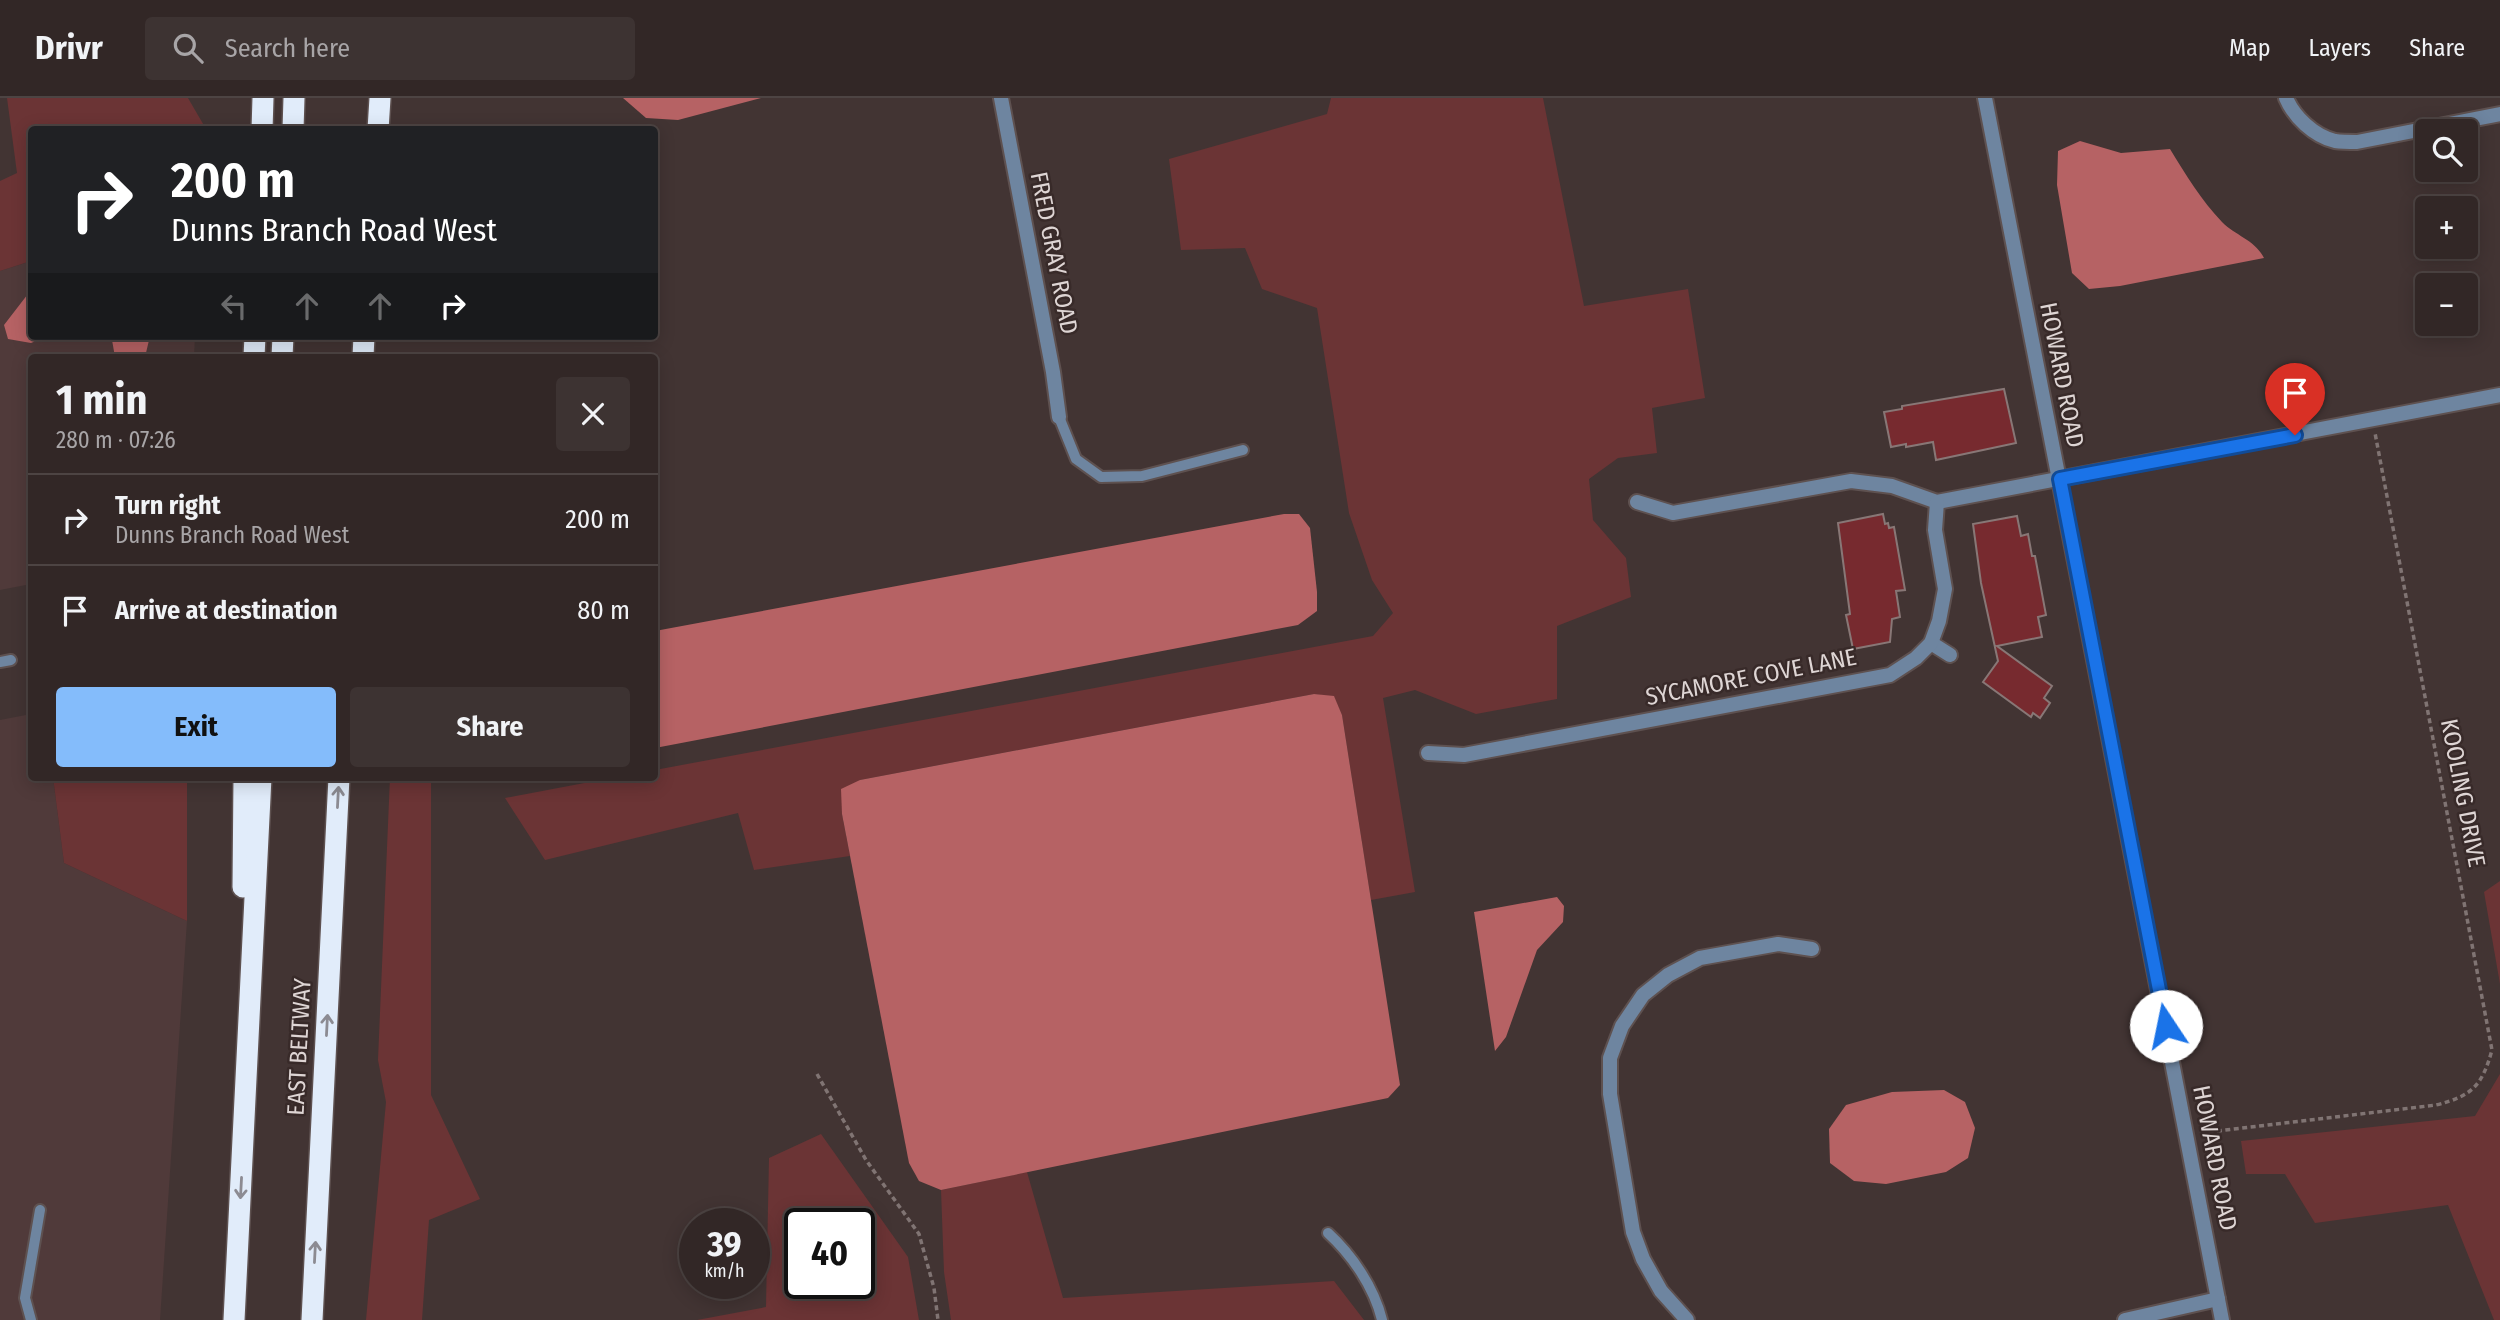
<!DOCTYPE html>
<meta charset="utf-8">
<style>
:root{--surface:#322726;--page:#3d3332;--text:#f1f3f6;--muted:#a8a5a7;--line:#4d4443;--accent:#84bcfb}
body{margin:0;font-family:"Fira Sans Condensed",sans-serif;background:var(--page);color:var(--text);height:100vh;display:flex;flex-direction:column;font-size:26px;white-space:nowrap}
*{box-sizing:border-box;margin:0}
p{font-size:23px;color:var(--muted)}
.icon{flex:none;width:38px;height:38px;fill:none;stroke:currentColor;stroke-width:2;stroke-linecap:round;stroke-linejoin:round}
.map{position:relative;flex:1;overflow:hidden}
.side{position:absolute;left:28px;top:256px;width:630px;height:427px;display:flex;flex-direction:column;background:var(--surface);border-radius:7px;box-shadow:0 4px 18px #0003,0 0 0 2px var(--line)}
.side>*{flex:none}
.hud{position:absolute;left:28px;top:28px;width:630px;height:214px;border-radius:7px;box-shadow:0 4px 18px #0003,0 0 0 2px var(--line);background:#202124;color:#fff;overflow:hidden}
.tools{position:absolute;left:2415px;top:21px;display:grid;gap:14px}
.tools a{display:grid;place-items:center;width:63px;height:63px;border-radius:7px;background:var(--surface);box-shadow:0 4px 18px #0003,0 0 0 2px var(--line);font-size:35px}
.speed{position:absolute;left:679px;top:1110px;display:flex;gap:14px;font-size:35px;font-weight:700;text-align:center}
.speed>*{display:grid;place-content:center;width:91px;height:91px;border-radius:50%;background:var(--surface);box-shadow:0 4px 18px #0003,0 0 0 2px var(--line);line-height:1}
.speed small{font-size:18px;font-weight:400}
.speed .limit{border:4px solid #111;border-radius:10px;background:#fff;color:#111}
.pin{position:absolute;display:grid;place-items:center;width:60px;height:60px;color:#fff;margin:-72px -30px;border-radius:50% 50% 50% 0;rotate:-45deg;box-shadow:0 0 7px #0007}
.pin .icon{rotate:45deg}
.me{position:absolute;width:77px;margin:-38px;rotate:349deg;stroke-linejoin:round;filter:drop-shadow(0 0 5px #0008)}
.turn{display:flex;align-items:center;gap:24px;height:147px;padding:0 28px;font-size:32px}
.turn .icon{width:91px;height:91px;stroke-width:2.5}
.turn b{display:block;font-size:49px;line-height:60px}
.lanes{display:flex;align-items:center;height:66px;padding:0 28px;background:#0003;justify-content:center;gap:35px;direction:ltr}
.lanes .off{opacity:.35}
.round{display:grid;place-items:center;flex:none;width:74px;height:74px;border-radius:7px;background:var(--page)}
.head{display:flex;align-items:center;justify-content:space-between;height:119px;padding:0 28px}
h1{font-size:42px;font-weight:700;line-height:52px}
.button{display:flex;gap:14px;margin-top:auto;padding:14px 28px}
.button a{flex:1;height:80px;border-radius:7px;background:var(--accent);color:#111;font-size:28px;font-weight:700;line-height:80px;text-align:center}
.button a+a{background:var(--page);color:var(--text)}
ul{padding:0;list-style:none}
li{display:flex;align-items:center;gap:21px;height:91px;padding:0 28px;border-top:2px solid var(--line)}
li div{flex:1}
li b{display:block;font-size:26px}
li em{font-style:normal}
header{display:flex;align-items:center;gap:42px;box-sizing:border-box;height:98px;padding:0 35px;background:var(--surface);border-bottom:2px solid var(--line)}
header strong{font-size:33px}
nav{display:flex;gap:38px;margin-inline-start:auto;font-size:24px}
.search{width:490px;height:63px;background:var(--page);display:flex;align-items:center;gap:18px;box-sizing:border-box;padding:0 24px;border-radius:7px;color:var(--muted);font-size:26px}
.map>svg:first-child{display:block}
</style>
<header>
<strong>Drivr</strong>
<div class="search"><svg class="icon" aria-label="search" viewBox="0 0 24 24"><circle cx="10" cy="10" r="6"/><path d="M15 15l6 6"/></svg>Search here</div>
<nav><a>Map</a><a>Layers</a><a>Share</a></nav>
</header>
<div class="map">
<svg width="2500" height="1222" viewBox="0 0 2500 1222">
<rect width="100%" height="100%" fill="#423433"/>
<g fill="#503a3a">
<polygon points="31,163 32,238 195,238 194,259 32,259 31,486 0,492 0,173"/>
<polygon points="31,616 32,679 53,679 64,765 187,823 160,1222 0,1222 0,622"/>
</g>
<g fill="#6b3435" fill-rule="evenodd">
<polygon points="7,0 188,0 206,31 32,32 31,163 0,173 0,83 17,75"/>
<polygon points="1331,0 1543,0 1584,208 1688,191 1705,300 1652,310 1657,355 1618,360 1589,381 1593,422 1626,460 1631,499 1557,528 1557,601 1476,616 1415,592 1383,600 1415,794 1371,802 1342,617 1334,599 1314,596 860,682 842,716 850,758 754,772 738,715 545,762 505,700 616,679 654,679 655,672 1373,538 1393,515 1372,482 1349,415 1317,210 1262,191 1245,150 1181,152 1169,61 1327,16"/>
<polygon points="53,679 187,679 187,823 64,765"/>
<polygon points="390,679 431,679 431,997 480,1101 429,1122 422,1222 366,1222 386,1004 378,962"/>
<polygon points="2500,783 2500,886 2484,794"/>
<polygon points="2500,976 2500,1222 2494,1222 2448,1107 2315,1125 2285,1076 2246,1076 2241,1043 2475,1018"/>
<path d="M821,1036L908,1159L919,1222H697L766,1209L769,1060ZM859,1125V1185H800V1125Z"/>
<polygon points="1027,1074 1063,1200 1334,1183 1364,1222 951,1222 944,1174 941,1092"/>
</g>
<g fill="#b66264">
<polygon points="623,0 761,0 678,22 646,20"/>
<path d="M2080,43L2121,55L2170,51C2186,77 2201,102 2222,124C2236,138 2255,142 2264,160L2120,188L2089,191L2072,175L2057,87L2058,53Z"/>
<polygon points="31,192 32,238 48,238 31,245 8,241 4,227"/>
<polygon points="109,238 150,238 145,259 115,259 112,242"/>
<polygon points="1284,416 1299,416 1310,430 1317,494 1317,513 1298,527 655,650 655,533"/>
<polygon points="1314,596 1334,598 1342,617 1400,987 1388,1000 941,1092 919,1083 909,1065 842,716 841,691 860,682"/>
<polygon points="1557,799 1564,808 1563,824 1537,852 1506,939 1495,953 1474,814"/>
<polygon points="1944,992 1965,1004 1975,1030 1968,1060 1946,1074 1886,1086 1854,1083 1830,1065 1829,1031 1846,1007 1892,994"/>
</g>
<g fill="#772a2f" stroke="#887776" stroke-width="2">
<polygon points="2004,291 2016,345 1936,362 1933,344 1906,349 1906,346 1891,349 1884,314 1902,311 1902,308"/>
<polygon points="1883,416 1885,426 1888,425 1889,430 1894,429 1905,492 1896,493 1900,519 1892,521 1890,544 1853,551 1846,517 1850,516 1838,425"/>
<polygon points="2017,418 2021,438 2028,436 2032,458 2035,458 2046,517 2038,519 2042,539 1997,548 2052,588 2044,600 2050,605 2040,620 2033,615 2031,619 1983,584 1998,563 1981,485 1973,426"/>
</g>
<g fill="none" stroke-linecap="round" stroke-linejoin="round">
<defs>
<g id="service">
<polyline points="1059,319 1076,361 1101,379 1142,378 1243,352"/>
<polyline points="0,564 11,562"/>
<path d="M1328,1135C1352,1157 1374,1189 1382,1222"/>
<polyline points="31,1222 25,1200 40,1112"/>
</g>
<g id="minor">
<polyline points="1001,0 1053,274 1059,319"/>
<path d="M2286,0C2294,19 2314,38 2335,43C2342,44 2350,44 2357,44L2500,16"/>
<polyline points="1637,404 1673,415 1851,383 1892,388 1937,404 2500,297"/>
<polyline points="1931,545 1950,557"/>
<polyline points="1428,655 1464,657 1890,577 1916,560 1931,545 1939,523 1945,491 1935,432 1937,404"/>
<polyline points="1687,1222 1661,1193 1643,1161 1633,1134 1610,996 1610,960 1622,928 1643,897 1668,877 1700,860 1778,846 1812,851"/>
<polyline points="2125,1222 2218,1201"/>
</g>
<polyline id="tertiary" points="1985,0 2222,1222"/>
<g id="motorway">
<polyline points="262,32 263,0"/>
<polyline points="293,32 294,0"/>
<polyline points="378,32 380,0"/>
<polyline points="254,259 255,238"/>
<polyline points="282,259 283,238"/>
<polyline points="363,259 364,238"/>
<polyline points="243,789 244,679"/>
<polyline points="234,1222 261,679"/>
<polyline points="312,1222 339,679"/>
</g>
</defs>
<use href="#service" stroke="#5e5150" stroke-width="14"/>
<use href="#minor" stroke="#5e5150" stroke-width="18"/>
<use href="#tertiary" stroke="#5e5150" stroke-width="18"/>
<use href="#motorway" stroke="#5e5150" stroke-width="24"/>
<g stroke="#807473" stroke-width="3.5" stroke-dasharray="5 3.5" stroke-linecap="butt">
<polyline points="817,976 866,1062 919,1136 934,1190 938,1222"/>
<path d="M2200,1035L2436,1007C2472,998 2482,988 2492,952L2375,335"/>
</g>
<use href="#service" stroke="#6e85a0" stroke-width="10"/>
<use href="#minor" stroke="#6e85a0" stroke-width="14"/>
<use href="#tertiary" stroke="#6e85a0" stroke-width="14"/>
<use href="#motorway" stroke="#e1ecfa" stroke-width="21"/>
</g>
<defs><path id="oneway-shaft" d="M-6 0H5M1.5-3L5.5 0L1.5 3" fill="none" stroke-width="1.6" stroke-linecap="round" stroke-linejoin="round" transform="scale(1.75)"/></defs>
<g stroke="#8c8b92">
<use href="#oneway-shaft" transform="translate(338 699) rotate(-87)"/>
<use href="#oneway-shaft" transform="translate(327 927) rotate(-87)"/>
<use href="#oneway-shaft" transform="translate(241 1090) rotate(93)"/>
<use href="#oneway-shaft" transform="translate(315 1154) rotate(-87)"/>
</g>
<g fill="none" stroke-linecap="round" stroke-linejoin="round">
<defs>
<polyline id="route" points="2166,928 2060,381 2295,337"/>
</defs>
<use href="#route" stroke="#114b97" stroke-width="18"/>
<use href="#route" stroke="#1a73e8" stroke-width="12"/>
</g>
<g text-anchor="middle" stroke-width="5" stroke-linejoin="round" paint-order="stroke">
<g font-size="24" fill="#ded5d4" stroke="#382a29">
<text transform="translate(1054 155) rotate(79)" y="8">FRED GRAY ROAD</text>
<text transform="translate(2062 277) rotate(79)" y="8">HOWARD ROAD</text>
<text transform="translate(1751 579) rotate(-11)" y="8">SYCAMORE COVE LANE</text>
<text transform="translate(2463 695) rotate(79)" y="8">KOOLING DRIVE</text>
<text transform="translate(299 949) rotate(-87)" y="8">EAST BELTWAY</text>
<text transform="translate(2215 1060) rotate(79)" y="8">HOWARD ROAD</text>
</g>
</g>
</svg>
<div class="tools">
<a><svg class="icon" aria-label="search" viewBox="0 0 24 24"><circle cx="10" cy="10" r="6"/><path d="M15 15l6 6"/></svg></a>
<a>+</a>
<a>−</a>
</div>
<div class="speed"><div>39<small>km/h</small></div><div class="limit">40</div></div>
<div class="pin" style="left:2295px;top:337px;background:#d93025"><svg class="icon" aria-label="arrive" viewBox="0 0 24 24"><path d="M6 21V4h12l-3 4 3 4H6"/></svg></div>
<svg class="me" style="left:2166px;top:928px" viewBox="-20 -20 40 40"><circle r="19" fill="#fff"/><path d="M0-13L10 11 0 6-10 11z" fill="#1a73e8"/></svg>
<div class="hud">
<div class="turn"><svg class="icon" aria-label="right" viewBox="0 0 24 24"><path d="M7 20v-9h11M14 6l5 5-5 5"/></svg><div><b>200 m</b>Dunns Branch Road West</div></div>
<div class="lanes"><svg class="icon off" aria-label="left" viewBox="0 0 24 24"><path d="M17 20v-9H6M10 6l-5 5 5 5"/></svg><svg class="icon off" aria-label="ahead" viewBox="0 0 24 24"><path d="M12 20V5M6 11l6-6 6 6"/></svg><svg class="icon off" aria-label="ahead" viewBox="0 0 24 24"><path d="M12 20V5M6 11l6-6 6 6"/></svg><svg class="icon" aria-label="right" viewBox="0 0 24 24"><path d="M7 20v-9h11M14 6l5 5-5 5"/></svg></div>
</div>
<section class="side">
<div class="head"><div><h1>1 min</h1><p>280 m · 07:26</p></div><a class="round"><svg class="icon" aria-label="close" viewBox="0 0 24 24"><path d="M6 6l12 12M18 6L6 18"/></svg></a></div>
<ul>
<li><svg class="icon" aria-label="right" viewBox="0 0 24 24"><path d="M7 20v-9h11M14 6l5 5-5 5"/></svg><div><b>Turn right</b><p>Dunns Branch Road West</p></div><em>200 m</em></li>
<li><svg class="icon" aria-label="arrive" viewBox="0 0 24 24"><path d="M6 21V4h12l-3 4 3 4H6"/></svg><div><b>Arrive at destination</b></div><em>80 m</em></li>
</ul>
<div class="button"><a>Exit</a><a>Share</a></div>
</section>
</div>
